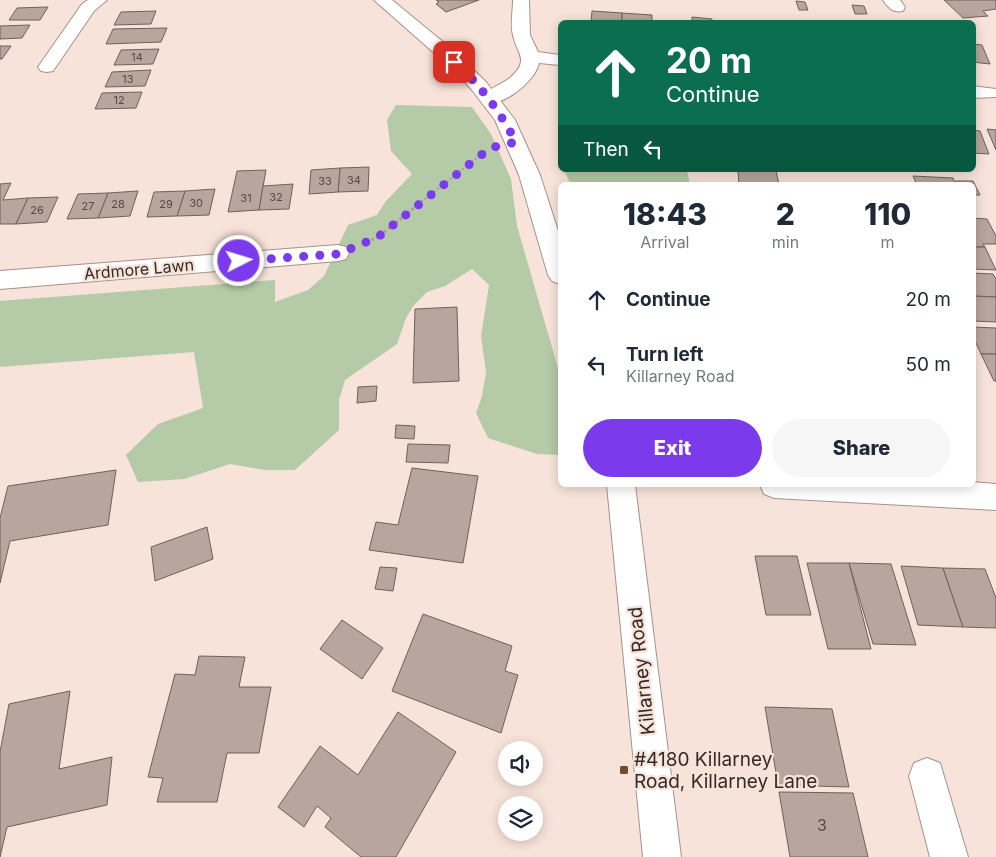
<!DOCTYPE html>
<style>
:root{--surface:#fff;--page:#f6f6f7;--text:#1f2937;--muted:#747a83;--accent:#7c3aed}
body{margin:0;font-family:Inter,sans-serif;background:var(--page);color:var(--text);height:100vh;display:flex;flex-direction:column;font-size:19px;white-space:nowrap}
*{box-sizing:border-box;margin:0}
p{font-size:16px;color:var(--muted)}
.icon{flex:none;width:28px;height:28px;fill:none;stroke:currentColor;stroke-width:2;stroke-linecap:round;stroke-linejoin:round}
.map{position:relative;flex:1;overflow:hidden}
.sheet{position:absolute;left:558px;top:182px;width:418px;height:305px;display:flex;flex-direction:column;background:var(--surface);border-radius:8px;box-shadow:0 2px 12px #0003}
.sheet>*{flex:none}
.banner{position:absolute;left:558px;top:20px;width:418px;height:152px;border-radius:8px;box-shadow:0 2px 12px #0003;background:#0b6e4f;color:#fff;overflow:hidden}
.fabs{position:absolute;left:498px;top:741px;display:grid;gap:10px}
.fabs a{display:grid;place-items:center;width:45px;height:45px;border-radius:50%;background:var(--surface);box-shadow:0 2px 12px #0003;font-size:25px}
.pin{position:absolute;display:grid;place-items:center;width:42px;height:42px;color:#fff;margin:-21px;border-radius:10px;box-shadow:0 2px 8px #0006}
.me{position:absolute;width:55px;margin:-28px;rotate:85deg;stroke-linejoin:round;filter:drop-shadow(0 0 4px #0008)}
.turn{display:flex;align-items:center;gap:18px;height:105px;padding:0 25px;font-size:22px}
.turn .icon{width:65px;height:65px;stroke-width:2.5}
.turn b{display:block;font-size:35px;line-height:42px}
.then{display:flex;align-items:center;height:48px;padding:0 25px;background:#0003;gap:10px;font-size:19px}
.eta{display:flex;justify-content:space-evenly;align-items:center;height:85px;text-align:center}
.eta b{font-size:30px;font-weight:800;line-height:35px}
.button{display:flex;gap:10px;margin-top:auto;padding:10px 25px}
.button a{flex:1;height:58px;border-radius:30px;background:var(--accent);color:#fff;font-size:20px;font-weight:800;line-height:58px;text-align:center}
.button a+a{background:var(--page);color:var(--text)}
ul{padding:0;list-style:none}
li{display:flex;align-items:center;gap:15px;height:65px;padding:0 25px}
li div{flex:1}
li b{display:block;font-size:19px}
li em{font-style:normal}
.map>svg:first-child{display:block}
</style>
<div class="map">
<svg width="996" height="857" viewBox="0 0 996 857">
<rect width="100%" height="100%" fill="#f7e3d9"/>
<g fill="#b5caa6">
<polygon points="396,105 472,107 491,134 511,179 517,226 560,375 560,455 537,454 488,438 476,413 482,396 486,372 481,336 489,285 472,269 445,286 427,292 414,305 406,318 397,344 345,380 339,400 339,430 295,470 265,470 230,464 184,479 138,482 126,455 158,424 203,408 194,352 0,367 0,301 275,280 275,302 308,290 324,276 348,225 377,215 386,201 412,174 391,151 387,120"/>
<polygon points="564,170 687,170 690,185 571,185"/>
</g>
<g fill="#b8a59d" stroke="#716059">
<polygon points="436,0 479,0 446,12 436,4 439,2"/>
<polygon points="944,0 996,0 996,9 983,11 988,16 963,18"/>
<polygon points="796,1 805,2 808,10 799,10"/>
<polygon points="852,5 864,6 867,14 855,14"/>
<polygon points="48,7 40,20 9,20 17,8"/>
<polygon points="156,11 151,24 114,25 121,12"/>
<polygon points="592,11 622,13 622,22 591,22"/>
<polygon points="622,13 652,15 652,22 622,22"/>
<polygon points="692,17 712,19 712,22 692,22"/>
<polygon points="30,25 22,38 0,39 0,26"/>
<polygon points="167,28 161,42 106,44 113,29"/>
<polygon points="972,44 982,45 990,64 972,62"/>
<polygon points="0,46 11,46 2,59 0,59"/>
<polygon points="159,49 153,64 114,65 121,50"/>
<polygon points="151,70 145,86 105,87 112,72"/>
<polygon points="142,92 136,108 95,109 102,93"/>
<polygon points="987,129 996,130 996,150"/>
<polygon points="972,130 980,131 989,154 972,153"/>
<polygon points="369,167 368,191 338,192 340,168"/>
<polygon points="340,168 338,192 309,194 311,170"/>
<polygon points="266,170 259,210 228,212 237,171"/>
<polygon points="738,170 776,170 779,185 739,185"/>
<polygon points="913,176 953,178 954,181 973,181 980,195 972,195 972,185 917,185"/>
<polygon points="11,183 3,200 28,198 16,224 0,224 0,184"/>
<polygon points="293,184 289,209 259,210 263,186"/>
<polygon points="215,189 209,215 177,216 185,191"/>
<polygon points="138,191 130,216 98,218 108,193"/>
<polygon points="185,191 177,216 147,217 154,192"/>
<polygon points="108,193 98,218 67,219 78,194"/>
<polygon points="58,197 47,222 16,224 28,198"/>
<polygon points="972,218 987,219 996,236 996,244 983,244 985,247 972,247"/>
<polygon points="972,247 985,247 996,270 972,269"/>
<polygon points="972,273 993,274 996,279 996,297 972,296"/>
<polygon points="972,296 996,297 996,322 972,321"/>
<polygon points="457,307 459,381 413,383 415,309"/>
<polygon points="972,327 996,328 996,354 981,354 972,334"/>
<polygon points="981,354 996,354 996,381 994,381"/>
<polygon points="377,386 376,401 357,403 358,387"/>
<polygon points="396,425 415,426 414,439 395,438"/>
<polygon points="408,444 450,445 448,463 406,462"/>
<polygon points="412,468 478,476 463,563 369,550 376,522 398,525"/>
<polygon points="116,470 108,525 10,541 0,583 0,518 8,486"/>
<polygon points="207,527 213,559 155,581 151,547"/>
<polygon points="755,556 797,556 811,615 766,615"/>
<polygon points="807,563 849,563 871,649 828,649"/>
<polygon points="849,563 891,564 916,645 873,644"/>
<polygon points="901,566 943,568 963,627 918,625"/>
<polygon points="380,567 397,568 393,591 375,589"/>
<polygon points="943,568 985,569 996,598 996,628 963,627"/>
<polygon points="423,614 512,646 505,671 518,675 501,733 392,691"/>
<polygon points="342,620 383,648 362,679 320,649"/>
<polygon points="199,656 245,657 239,687 271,687 259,753 227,753 217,802 157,802 163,778 148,777 175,674 195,675"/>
<polygon points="70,691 59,769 112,757 107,805 7,827 0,857 0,752 9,704"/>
<polygon points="765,707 832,709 849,787 778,785"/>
<polygon points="398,712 456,752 396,857 361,857 325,827 331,818 317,806 304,827 278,807 320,746 358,775"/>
<polygon points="779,792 853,793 868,857 790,857"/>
</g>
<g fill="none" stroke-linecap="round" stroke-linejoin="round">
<defs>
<g id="minor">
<polygon points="88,0 107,0 94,11 53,71 47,72 41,71 38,67 82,4"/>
<path d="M513,0H529L530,35L538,52L560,55V65L539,63C535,82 502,108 482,103L480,99C486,89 502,85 511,77C530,59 517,55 513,35C510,25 513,11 513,0Z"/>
<path d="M883,0H900L905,7L903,11C892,13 889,8 883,0Z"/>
<polygon points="972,86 996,89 996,97 972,98"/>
<polygon points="338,245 346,247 349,253 346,259 338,261 0,289 0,271"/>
<polygon points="972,482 996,484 996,510 774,498 764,494 760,485 972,485"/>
<polygon points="927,758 940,763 968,857 930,857 909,776 914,763"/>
</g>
<g id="major">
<polygon points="374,0 392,0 454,51 486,82 515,120 540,175 560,237 560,284 552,281 548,275 519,175 495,120 472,90 458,74"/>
<polygon points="607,485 635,485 681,857 643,857"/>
</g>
</defs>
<use href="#minor" stroke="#a49289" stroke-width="2"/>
<use href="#major" stroke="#a49289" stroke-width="2"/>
<polyline stroke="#ad9d96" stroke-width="2" stroke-dasharray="2 2" stroke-linecap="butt" points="412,209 487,150"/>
<polyline stroke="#ad9d96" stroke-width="3" stroke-dasharray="2.5 2.5" stroke-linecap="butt" points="367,242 378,237 414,208"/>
<use href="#minor" fill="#fff" fill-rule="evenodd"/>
<use href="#major" fill="#fff" fill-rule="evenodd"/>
</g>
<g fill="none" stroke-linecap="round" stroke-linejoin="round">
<path stroke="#7c3aed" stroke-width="9" stroke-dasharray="0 16.2" d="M239,261L338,254L378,237L490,148L516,142C500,112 480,84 454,62"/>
</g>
<rect fill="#734c2a" stroke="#f7e3d9" stroke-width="2" x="619" y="765" width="10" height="10" rx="2.5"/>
<g text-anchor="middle" stroke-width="4.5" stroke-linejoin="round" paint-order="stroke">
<g font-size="11" fill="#544a45">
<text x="137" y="61">14</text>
<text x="128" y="83">13</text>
<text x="119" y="104">12</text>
<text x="354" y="184">34</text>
<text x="325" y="185">33</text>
<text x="276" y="201">32</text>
<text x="246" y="202">31</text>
<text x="196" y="207">30</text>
<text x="118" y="208">28</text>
<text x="166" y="208">29</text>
<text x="88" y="210">27</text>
<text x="37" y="214">26</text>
</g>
<g font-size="16" fill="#332b28" stroke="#f7e3d9">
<text transform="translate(139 269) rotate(-5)" y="6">Ardmore Lawn</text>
</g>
<g font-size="16" fill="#544a45">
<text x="822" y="831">3</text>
</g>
<g font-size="19" fill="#332b28" stroke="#f7e3d9">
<text transform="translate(641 671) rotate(-96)" y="7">Killarney Road</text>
</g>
<g font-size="19" fill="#332b28" stroke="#f7e3d9" text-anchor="start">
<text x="634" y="766">#4180 Killarney<tspan x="634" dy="22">Road, Killarney Lane</tspan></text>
</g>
</g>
</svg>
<div class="fabs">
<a><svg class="icon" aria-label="sound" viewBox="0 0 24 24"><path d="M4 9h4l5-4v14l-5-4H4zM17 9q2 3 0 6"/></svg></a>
<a><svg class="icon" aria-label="layers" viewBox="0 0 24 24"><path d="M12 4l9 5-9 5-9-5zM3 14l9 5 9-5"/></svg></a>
</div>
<div class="pin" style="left:454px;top:62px;background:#d93025"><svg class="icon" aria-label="arrive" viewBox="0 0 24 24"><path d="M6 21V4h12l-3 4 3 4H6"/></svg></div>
<svg class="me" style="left:239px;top:261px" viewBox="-20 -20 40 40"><circle r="17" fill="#7c3aed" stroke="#fff" stroke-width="3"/><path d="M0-11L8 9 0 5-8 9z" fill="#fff"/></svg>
<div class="banner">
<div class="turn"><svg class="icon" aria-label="ahead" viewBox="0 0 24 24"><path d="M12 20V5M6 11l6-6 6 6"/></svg><div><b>20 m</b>Continue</div></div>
<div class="then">Then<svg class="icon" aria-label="left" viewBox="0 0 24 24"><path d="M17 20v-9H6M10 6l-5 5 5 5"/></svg></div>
</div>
<section class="sheet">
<div class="eta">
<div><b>18:43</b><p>Arrival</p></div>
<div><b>2</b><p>min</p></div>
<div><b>110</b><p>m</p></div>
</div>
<ul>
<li><svg class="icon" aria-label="ahead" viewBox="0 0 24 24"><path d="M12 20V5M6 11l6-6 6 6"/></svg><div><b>Continue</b></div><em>20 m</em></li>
<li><svg class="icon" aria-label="left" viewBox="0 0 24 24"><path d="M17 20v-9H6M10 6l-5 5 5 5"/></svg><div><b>Turn left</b><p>Killarney Road</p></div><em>50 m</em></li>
</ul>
<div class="button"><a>Exit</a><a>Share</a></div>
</section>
</div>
